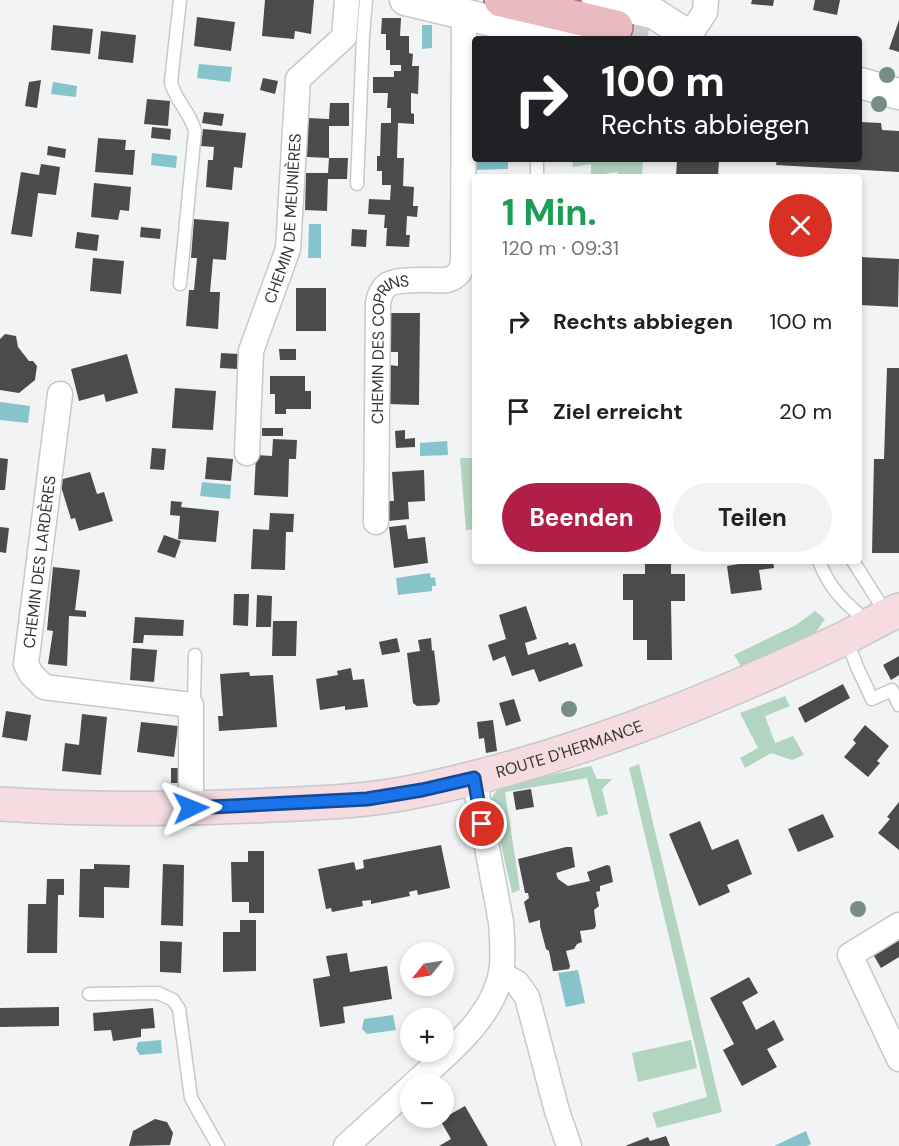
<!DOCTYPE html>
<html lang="de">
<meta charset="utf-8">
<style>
:root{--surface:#fff;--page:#f2f2f2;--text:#202124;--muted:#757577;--accent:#b11f48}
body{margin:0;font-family:"DM Sans",sans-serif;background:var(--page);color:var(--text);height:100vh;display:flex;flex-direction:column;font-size:22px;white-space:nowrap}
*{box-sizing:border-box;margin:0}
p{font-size:20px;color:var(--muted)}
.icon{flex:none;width:33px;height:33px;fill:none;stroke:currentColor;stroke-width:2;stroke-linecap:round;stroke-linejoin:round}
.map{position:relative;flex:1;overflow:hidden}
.details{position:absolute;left:472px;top:174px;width:390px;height:390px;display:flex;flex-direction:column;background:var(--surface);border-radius:6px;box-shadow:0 3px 9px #0003}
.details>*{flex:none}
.hud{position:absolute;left:472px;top:36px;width:390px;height:126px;border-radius:6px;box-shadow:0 3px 9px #0003;background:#202124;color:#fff;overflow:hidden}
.needle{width:39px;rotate:240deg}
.buttons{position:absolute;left:400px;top:942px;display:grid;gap:12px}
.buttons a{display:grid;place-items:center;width:54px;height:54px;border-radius:50%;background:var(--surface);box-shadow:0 3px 9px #0003;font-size:30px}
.pin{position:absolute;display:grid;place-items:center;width:51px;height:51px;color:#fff;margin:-26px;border:3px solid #fff;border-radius:50%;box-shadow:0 2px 6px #0007}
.me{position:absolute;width:66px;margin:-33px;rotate:88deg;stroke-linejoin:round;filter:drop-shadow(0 0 4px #0008)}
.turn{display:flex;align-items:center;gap:21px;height:126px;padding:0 30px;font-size:27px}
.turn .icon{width:78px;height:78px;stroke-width:2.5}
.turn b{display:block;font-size:42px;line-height:51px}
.round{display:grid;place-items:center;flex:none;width:63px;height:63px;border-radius:32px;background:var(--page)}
.headline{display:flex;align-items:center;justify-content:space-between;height:102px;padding:0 30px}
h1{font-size:36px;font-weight:700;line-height:45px;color:#1e9e55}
.button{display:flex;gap:12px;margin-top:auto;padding:12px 30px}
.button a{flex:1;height:69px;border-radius:36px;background:var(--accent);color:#fff;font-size:24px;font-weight:700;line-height:69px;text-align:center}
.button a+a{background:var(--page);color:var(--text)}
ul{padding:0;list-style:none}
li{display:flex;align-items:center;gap:18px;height:90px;padding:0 30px}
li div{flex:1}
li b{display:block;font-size:22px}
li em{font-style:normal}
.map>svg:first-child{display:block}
</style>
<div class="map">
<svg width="899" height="1146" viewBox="0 0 899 1146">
<rect width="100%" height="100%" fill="#f1f3f4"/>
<g fill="#b1d5c1">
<polygon points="574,159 643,159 642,177 623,177 617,172 591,176 591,164 573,167 572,160"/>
<polygon points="460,458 475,458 475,529 466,530"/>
<polygon points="815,611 825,619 816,632 808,639 741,666 734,655 796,625"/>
<polygon points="785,696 790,706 765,716 775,743 793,736 804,755 792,760 771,753 745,768 740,758 758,748 740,713"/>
<polygon points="639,764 722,1112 657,1128 652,1113 707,1097 629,768"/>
<path d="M591,766L597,779H612L602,789L608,814L597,817L587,778L505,792L520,890L512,893L491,800C495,790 500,788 509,784Z"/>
<polygon points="691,1040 697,1068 638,1082 632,1053"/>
</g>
<g fill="#86c3cb">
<polygon points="422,25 432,25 432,48 422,49"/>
<polygon points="199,64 232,67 230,82 197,78"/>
<polygon points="53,82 77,86 76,97 51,94"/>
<polygon points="152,153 177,156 176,168 151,165"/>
<polygon points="508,160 508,169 476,170 476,161"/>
<polygon points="309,224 321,224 321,258 308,258"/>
<polygon points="0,402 30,406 28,423 0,420"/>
<polygon points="447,441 448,455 420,456 420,443"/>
<polygon points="202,482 231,485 230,499 200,496"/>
<polygon points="430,573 431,578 435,577 436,586 432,586 432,591 398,595 396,578"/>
<polygon points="578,970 585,1003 566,1007 558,973"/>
<polygon points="393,1015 396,1030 367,1034 362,1029 364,1019"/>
<polygon points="161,1040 162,1053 140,1055 136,1049 138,1042"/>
<polygon points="806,1131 811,1144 807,1146 774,1146"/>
</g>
<g fill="#4c4b4b">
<polygon points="265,0 314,0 311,34 295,31 294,39 262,36"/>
<polygon points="752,0 774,0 773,6 751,4"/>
<polygon points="815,0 840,0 837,15 813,10"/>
<polygon points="197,17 235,22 231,51 194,46"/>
<polygon points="382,18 401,18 400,36 409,36 409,53 413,54 412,66 419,66 418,94 411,93 411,113 414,114 414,124 398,123 397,158 404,158 403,186 414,187 413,206 418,206 417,217 407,216 406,235 410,235 409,247 386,246 387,228 384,228 385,215 368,214 369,199 390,200 391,185 382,185 382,171 377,171 377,156 380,156 381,123 391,123 391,108 387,108 388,93 373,93 373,77 394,77 394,71 401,71 401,65 390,65 390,50 386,50 386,34 381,34"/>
<polygon points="899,20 899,52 889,49"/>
<polygon points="53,25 93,29 90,54 51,50"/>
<polygon points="101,31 136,35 133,63 98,59"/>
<polygon points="263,78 278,81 275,94 260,90"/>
<polygon points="41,80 37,108 25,106 29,82"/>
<polygon points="147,99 170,101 168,126 144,124"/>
<polygon points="330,103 349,103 349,126 329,126 329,158 348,158 347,179 328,179 327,211 305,210 306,173 328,173 329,158 307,157 308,118 329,119"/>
<polygon points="204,112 224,114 222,126 202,123"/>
<polygon points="860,122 881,123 882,130 899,131 899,172 776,165 777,159 860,159"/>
<polygon points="152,127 171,129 170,140 151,138"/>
<polygon points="203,129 246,133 242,168 234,167 232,190 206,187 208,160 213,160 214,147 201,146"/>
<polygon points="98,138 126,140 125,150 135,150 133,175 95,172"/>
<polygon points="48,146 66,149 65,158 47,155"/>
<polygon points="677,159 719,159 718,177 676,177"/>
<polygon points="41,164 60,167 56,195 38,193 32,237 11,234 21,172 39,175"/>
<polygon points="94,183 131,187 129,211 120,210 118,220 91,217"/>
<polygon points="194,219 229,222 226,260 213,259 210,292 220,292 218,329 186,326 189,290 194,290 197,258 191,258"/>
<polygon points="141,227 161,229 160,239 140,237"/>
<polygon points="352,229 367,230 366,247 351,246"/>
<polygon points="77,232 99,235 97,251 75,248"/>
<polygon points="860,257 899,259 898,307 860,305"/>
<polygon points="93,258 124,261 121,294 90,291"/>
<rect x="296" y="288" width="30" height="43"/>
<polygon points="391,313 420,313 419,405 389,404 389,365 398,366 398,352 390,352"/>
<polygon points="5,334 16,336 18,347 29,361 33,361 37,366 35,380 19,393 0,390 0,339"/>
<polygon points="279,349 296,349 296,360 280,360"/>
<polygon points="221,353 239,354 238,369 220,368"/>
<polygon points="127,354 138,393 106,402 104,394 79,401 71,369"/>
<polygon points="887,368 899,368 899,553 872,553 874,459 884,459"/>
<polygon points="270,376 305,376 305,391 311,391 311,409 286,409 286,414 275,414 275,394 270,394"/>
<polygon points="175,388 216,391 213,430 172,428"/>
<rect x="262" y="428" width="21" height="8"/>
<polygon points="405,430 405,439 415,438 415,447 396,448 395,431"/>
<polygon points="273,439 297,440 296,459 289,459 288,497 254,495 256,455 272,456"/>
<polygon points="152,448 166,449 164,470 150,469"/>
<polygon points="207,457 233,459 231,481 205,479"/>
<polygon points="0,458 8,459 5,490 0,490"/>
<polygon points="424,470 425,501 408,502 409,519 388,521 388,501 394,501 392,472"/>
<polygon points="90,472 97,494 104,492 113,521 79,531 75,518 71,519 59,480"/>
<polygon points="171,501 182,502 181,507 219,511 216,542 178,539 180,516 170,515"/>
<polygon points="270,513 294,514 293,532 286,532 285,570 251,569 253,529 269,530"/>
<polygon points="406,525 408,539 425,537 428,563 394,568 389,527"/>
<polygon points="0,527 9,528 6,553 0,552"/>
<polygon points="164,535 181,541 175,558 157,552"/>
<polygon points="645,561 671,561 671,574 685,574 685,601 671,601 672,660 647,660 647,640 633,640 633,600 623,600 623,574 645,574"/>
<polygon points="739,561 773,561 774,568 759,570 762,590 731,594 727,566 739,564"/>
<polygon points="53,567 80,570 75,610 86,611 86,617 69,616 67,666 48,664 53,631 47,630"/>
<polygon points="234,594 249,594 248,626 233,625"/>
<polygon points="257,595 272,596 271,627 256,627"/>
<polygon points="526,606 537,639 525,643 528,655 568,642 569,645 575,643 583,666 539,682 534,669 512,676 505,656 493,661 488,645 506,639 499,615"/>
<polygon points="135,617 184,620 183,636 144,635 143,643 133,643"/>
<polygon points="273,621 297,621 296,656 272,656"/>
<polygon points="397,638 400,652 382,655 379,642"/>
<polygon points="431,638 432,651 434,650 440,701 437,705 417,706 413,703 407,653 420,651 418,640"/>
<polygon points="132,648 157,650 154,682 130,680"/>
<polygon points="899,656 899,675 891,680 883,665"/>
<polygon points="351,668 353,680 364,679 368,707 345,710 345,706 320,710 316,679 338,675 337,671"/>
<polygon points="249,672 250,676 273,675 277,727 219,731 218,716 223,716 220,674"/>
<polygon points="843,684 850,698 805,723 798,708"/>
<polygon points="514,699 521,721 506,726 499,703"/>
<polygon points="6,711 31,715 27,741 2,737"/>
<polygon points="82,714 107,717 101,775 62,771 65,743 79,745"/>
<polygon points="493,720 497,751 486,753 484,738 479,739 477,722"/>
<polygon points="141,722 178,726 174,757 137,752"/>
<polygon points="865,725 889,746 877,761 880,763 868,777 844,757 856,743 853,740"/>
<rect x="171" y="768" width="14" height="15"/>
<polygon points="531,789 534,807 516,810 513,792"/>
<polygon points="899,802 899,850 878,833 890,819 887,817"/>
<polygon points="823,814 834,837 798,852 788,829"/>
<polygon points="700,821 712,850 738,839 752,874 727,885 730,892 699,906 669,834"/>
<polygon points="441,845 450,888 418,895 417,890 409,892 410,896 371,904 371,900 362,901 363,906 332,912 331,908 326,909 318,869 354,862 356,870 364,868 363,860"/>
<polygon points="566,847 572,847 575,867 556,873 558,879 568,886 590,881 587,872 607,865 610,866 613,882 600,886 600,891 596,892 599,906 594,910 596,926 594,929 580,931 582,942 577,944 574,949 566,951 570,966 569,969 555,971 553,971 549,951 546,949 540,926 540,920 529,923 524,902 529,898 528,893 525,893 518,859"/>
<polygon points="248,851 264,851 264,913 249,913 249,902 232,902 231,862 248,862"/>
<polygon points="94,864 130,865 129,888 104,887 104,918 79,917 80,869 94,869"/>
<polygon points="163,864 184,865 183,926 161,925"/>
<polygon points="47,879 64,879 64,895 58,895 57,953 27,953 28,904 46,904"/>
<polygon points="240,920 256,920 256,971 223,972 223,932 240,932"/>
<polygon points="899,931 899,957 881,968 870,949"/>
<polygon points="160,941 182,942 181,973 160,972"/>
<polygon points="347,953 350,972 387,966 392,999 343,1007 345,1023 320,1027 313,979 330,976 326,956"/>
<polygon points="749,977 758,993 742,1002 756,1030 774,1020 784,1040 767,1049 777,1067 742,1086 723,1050 734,1044 710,998"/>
<polygon points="59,1007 59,1026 0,1027 0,1008"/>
<polygon points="153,1008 155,1028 141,1029 141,1037 113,1041 111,1030 94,1031 93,1013"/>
<polygon points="465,1106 488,1146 439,1146 451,1139 440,1120"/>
<polygon points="155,1119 167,1122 173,1133 170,1145 129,1146 133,1131"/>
<polygon points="666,1136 670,1146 625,1146 648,1137 650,1141"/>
</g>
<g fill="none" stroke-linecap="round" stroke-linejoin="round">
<polyline stroke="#cbcdce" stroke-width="33" stroke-dasharray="33 16" stroke-linecap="butt" points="616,27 662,39"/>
<defs>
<g id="service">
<path d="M180,0L171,82C175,101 191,113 195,131L180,284"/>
<polyline points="537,177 537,159"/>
<polyline points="357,184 363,36 366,0"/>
<path d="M819,561C829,589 847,605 869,623"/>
<polyline points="853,561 886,613"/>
<polyline points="846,638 857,667 872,699 892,690 899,705"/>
<polyline points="191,705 194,699 195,655"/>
<polyline points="89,994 158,993 173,1000 179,1009 191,1098 218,1146"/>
</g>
<g id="minor">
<polyline points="691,33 705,12 706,0"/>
<polyline points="60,394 26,664 31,674 44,687 191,705 191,808"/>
<path id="s1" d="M247,453L251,351L288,249L298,79L344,37L347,0"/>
<path id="s2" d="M376,522L378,303C379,297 381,291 386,286C396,277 433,281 447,280C457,277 460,273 463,264L464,14"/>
<polyline points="899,925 850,955 899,1059"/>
<polyline points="501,974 517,983 527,997 557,1111 569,1146"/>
<path d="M414,1084C447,1054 492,1019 501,973C504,956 502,938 501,922L474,778"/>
<polyline points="346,1146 411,1087"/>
</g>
<g id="tertiary">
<polyline points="405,0 567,39"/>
<polyline points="597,0 655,14 680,30"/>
<polyline points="860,83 899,94"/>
</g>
<g id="secondary">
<path id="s3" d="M0,804C91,810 181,810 272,805C322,803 373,801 422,790C569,759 709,702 845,638C863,629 881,618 899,610"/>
</g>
<polyline id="primary" points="501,0 616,27"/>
</defs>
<use href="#service" stroke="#c7c8c9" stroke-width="15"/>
<use href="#minor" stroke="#c7c8c9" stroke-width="27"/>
<use href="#tertiary" stroke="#c7c8c9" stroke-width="33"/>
<use href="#secondary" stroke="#c7c8c9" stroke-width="36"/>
<use href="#primary" stroke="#a06e77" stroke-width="36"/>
<use href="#service" stroke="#fff" stroke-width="12"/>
<use href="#minor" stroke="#fff" stroke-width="24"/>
<use href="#tertiary" stroke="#fff" stroke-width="30"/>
<use href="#secondary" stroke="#f4dce1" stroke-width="33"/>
<use href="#primary" stroke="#e9bac2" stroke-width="33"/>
</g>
<g fill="#778e84">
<circle cx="887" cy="75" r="8"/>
<circle cx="879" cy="104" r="8"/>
<circle cx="569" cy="709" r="8"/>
<circle cx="858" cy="909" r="8"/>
</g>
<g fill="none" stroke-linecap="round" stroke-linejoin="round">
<defs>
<polyline id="route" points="191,808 367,799 422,790 474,778 482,824"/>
</defs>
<use href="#route" stroke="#114b97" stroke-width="15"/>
<use href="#route" stroke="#1a73e8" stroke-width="10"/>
</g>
<g text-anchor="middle" stroke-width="6" stroke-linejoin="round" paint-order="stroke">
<g font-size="16" fill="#353536" stroke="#fff">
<text dy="6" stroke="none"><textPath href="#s1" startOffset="240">CHEMIN DE MEUNIÈRES</textPath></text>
<text dy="6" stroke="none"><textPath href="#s2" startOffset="180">CHEMIN DES COPRINS</textPath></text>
<text transform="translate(39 562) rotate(-83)" y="6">CHEMIN DES LARDÈRES</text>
<text dy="6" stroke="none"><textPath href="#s3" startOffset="576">ROUTE D'HERMANCE</textPath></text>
</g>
</g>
</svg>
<div class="buttons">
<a><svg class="needle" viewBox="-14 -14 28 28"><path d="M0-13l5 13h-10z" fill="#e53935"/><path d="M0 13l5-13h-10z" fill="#757577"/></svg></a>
<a>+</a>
<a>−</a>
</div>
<div class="pin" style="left:482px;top:824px;background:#d93025"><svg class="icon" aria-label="arrive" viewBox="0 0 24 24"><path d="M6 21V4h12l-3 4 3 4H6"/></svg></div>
<svg class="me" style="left:191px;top:808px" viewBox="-20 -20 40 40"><path d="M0-17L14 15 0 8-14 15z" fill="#1a73e8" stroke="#fff" stroke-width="4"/></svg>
<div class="hud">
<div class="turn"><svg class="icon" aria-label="right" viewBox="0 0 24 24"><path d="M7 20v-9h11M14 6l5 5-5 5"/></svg><div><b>100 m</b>Rechts abbiegen</div></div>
</div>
<section class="details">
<div class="headline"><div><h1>1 Min.</h1><p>120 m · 09:31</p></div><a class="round" style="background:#d93025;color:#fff"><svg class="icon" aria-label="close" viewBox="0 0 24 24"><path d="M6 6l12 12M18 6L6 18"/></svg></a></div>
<ul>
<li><svg class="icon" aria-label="right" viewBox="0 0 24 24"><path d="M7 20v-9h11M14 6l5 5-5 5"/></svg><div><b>Rechts abbiegen</b></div><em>100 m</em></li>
<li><svg class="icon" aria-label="arrive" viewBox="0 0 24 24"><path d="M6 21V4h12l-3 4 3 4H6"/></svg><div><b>Ziel erreicht</b></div><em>20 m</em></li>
</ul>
<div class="button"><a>Beenden</a><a>Teilen</a></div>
</section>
</div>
